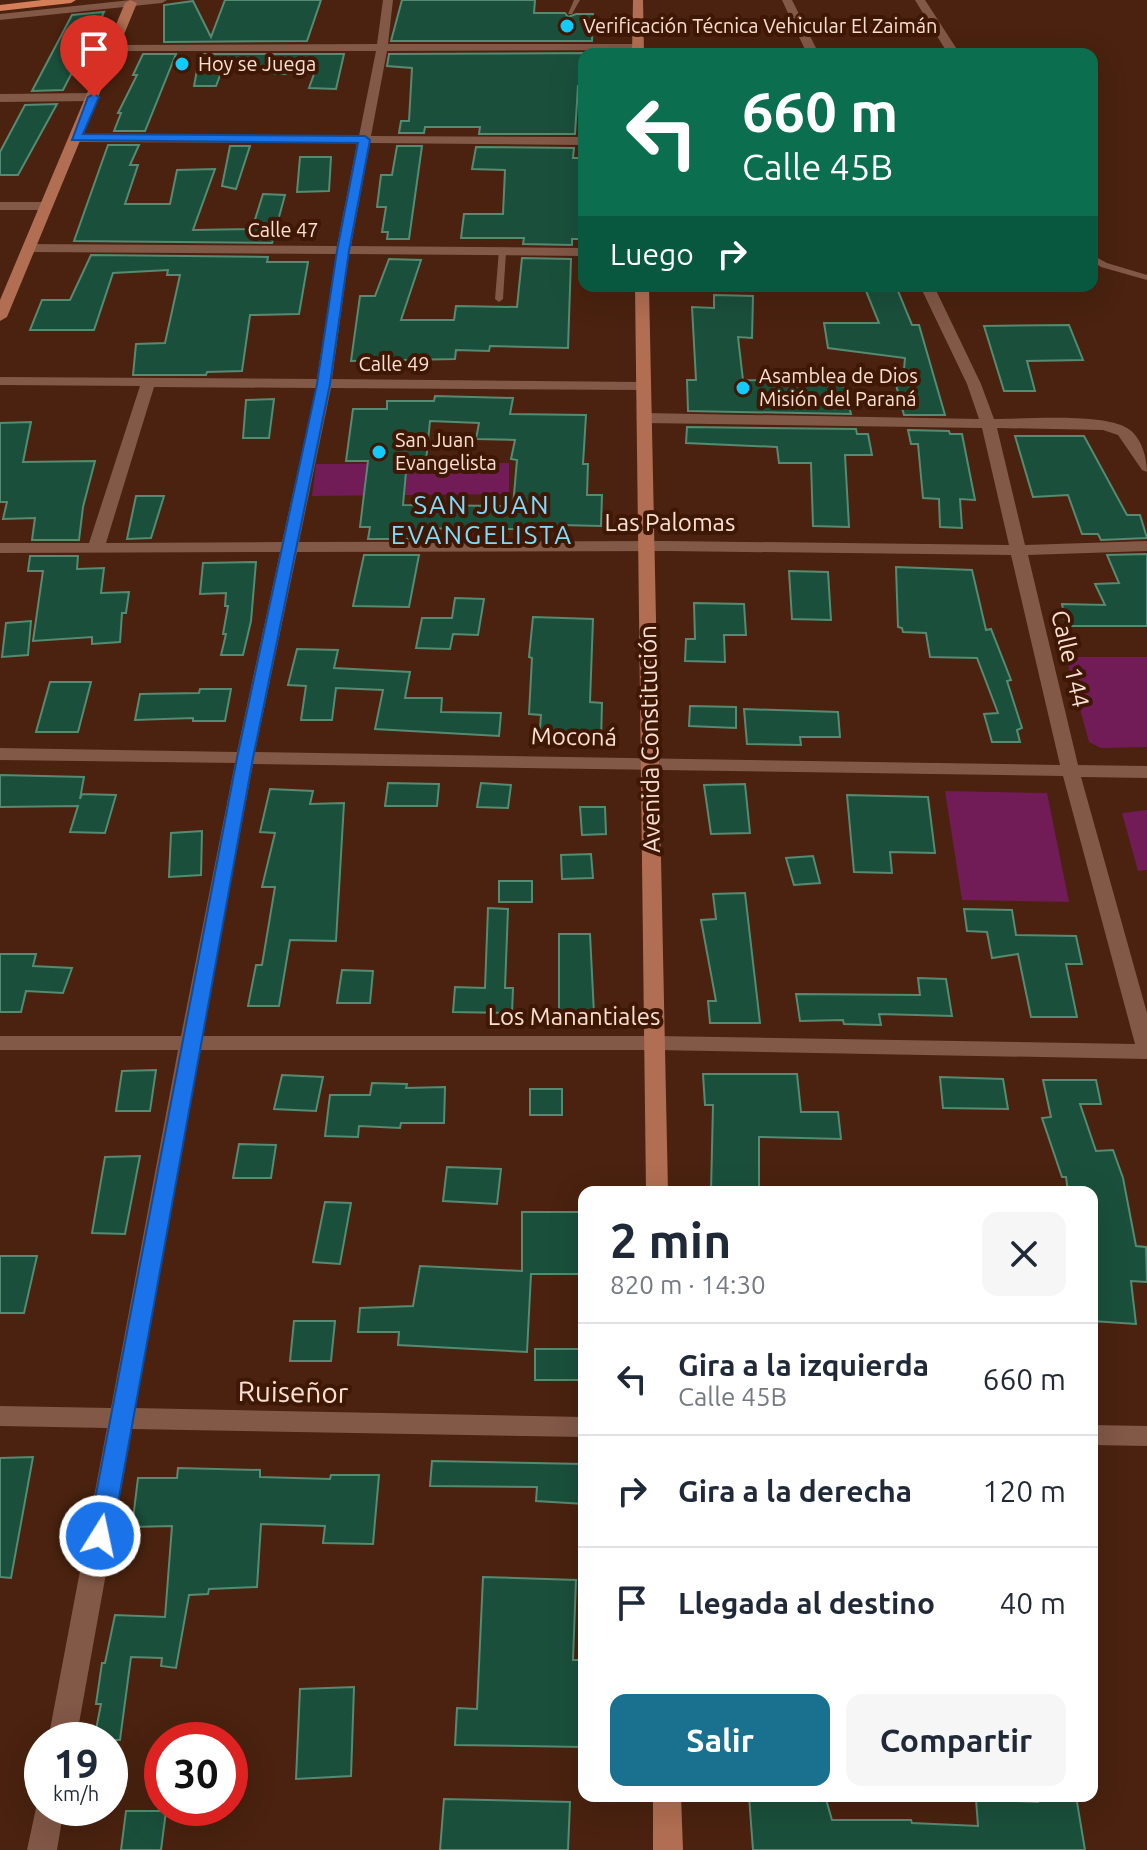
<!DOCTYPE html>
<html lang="es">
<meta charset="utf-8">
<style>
:root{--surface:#fff;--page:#f6f6f7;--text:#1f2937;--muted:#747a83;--line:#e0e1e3;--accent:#19718f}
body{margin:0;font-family:Ubuntu,sans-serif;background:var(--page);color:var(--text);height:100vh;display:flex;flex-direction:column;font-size:30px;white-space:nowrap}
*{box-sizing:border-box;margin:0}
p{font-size:26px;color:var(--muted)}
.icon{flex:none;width:44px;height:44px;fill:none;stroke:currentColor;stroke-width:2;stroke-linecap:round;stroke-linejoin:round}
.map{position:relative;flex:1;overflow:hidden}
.details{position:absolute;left:578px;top:1186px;width:520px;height:616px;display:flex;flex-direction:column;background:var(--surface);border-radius:16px;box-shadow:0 8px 32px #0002}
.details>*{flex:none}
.guide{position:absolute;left:578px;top:48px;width:520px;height:244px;border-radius:16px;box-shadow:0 8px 32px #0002;background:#0b6e4f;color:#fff;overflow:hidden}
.speed{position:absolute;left:24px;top:1722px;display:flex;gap:16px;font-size:40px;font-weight:700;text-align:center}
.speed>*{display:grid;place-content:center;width:104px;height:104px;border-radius:50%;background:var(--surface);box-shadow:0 8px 32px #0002;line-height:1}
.speed small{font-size:20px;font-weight:400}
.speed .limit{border:12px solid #d22;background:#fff;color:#111}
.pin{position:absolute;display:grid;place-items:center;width:68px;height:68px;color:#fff;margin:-82px -34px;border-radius:50% 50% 50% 0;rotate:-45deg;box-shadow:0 0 8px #0007}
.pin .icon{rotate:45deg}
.me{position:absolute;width:88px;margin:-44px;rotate:10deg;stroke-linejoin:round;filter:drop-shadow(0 0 6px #0008)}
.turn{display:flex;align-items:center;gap:28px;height:168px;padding:0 32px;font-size:36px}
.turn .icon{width:104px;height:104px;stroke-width:2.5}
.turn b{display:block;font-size:56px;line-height:68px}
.then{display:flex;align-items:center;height:76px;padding:0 32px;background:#0003;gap:16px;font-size:30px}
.round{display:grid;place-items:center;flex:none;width:84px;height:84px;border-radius:16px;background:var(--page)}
.overview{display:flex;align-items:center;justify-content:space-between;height:136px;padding:0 32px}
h1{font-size:48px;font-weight:700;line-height:60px}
.button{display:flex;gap:16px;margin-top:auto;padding:16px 32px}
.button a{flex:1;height:92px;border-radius:16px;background:var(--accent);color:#fff;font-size:32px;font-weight:700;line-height:92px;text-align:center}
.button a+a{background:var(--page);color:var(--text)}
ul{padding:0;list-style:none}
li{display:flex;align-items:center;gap:24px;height:112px;padding:0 32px;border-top:2px solid var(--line)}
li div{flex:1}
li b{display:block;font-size:30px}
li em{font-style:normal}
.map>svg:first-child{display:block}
</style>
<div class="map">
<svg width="1147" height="1850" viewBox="0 0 1147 1850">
<rect width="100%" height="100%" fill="#4a220f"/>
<g fill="#721c57">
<polygon points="509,463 509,494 312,496 316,464"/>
<polygon points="1066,657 1147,657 1147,747 1101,748 1089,742"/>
<polygon points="945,791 1047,793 1069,902 962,900"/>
<polygon points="1147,810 1147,870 1138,871 1122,813"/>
</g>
<g fill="#1a503b" stroke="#568a72" stroke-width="2" fill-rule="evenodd">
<polygon points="225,0 321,0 307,41 164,42 164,5 193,1 211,37"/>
<polygon points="402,0 535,0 534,13 565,13 568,17 576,14 593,14 592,41 391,41"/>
<polygon points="104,12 82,61 78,61 63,90 32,91 72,15"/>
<polygon points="591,53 584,54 584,86 578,86 575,134 479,134 480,127 425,127 424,133 399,133 401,121 409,121 412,68 387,66 389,54"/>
<polygon points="143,54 176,54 145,131 114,131 121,113 118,113 137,75 133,75"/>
<polygon points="200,54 344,54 336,89 309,88 314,74 275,74 277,66 224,65 216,86 194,86"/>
<polygon points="57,104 18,175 0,175 0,152 25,105"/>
<polygon points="108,145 139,145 130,165 138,165 125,204 170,204 177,170 215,169 193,230 252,229 263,194 285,195 272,243 74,241"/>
<polygon points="230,146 250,146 236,189 222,186"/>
<polygon points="397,146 422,146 409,239 387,239 388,232 382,232 386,207 377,207 381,175 392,175"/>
<polygon points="476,147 574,148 573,158 584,158 584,239 572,239 572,245 523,244 524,238 461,238 464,214 503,214 505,170 472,169"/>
<polygon points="300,157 331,157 329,191 297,192"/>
<polygon points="91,255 268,257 267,262 308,262 299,314 250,315 242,371 207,372 206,375 133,375 136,344 165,343 180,275 167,275 168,270 113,273 94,330 30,330 42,300 70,300"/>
<polygon points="522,258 571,259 568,348 490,346 489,351 456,350 455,359 351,361 360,296 375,296 389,259 421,260 401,320 454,320 456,306 517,307"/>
<polygon points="864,286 896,286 912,325 919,325 945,415 904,415 895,381 903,381 905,358 828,348 824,323 879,323"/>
<polygon points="714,295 753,296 752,338 738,337 743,380 842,381 851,414 688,411 687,380 696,380 692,307 714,308"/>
<polygon points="1069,325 1083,360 1027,361 1035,391 1004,391 984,326"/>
<path d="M435,396L513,398L510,414L586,415L583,464H588L587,495H602L601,526L560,525V530L446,528L424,530L422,539H368L370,527H360L368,461H346L353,409H387V401H434ZM430,421L479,423L476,439L515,440L511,459L517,460L513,506L403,505L407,461H426Z"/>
<polygon points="274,399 269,438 243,438 246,400"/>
<polygon points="31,422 23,462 95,461 83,507 79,540 32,540 35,518 3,519 7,502 0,502 0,423"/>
<polygon points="687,427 856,429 857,434 868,434 872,455 845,455 849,527 813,526 811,463 779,463 777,447 686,443"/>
<polygon points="908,430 949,431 950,434 962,434 975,500 960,499 962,528 940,527 939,499 923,498 918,444 911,444"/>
<polygon points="1015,436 1084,436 1127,515 1140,515 1147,538 1101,540 1098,534 1082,534 1068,495 1033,497"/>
<polygon points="136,496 164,496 151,538 127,539"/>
<polygon points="1147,554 1147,626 1066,626 1062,604 1105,605 1095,584 1119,583 1107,555"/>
<polygon points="364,555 419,555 409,607 353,606"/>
<polygon points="30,556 78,556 77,569 104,568 101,593 129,592 126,613 122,613 120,642 92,644 92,637 33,641 43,571 28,571"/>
<polygon points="256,562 251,621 243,655 221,655 226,634 223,634 228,606 225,606 226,593 200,594 203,563"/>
<polygon points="896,567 972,570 986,630 991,629 1011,680 1007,681 1022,728 1017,730 1020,742 992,742 984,714 998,713 977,658 930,657 926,633 903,632 902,628 898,627"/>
<polygon points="789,571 828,572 831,620 792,619"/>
<polygon points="455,598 484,599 478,635 453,634 450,649 416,648 422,618 452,618"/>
<polygon points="694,603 744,604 746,635 724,635 725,662 685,661 686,639 695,639"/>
<polygon points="533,617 593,619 590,702 602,703 601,742 539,741 541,715 529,714 532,658 529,657"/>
<polygon points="31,621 28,655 2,657 6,623"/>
<polygon points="297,649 338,650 334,668 410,672 405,698 442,698 441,712 501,713 499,736 375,729 383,690 336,688 332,720 301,720 306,686 288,685"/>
<polygon points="50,682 91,682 78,732 36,732"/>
<polygon points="200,689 231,689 225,721 193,721 193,718 135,720 140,694 199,693"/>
<polygon points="690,706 736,707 736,728 689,726"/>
<polygon points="744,709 838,712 840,737 800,737 801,745 747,744"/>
<polygon points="0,775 84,777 80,799 82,794 116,795 105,833 70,832 78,806 0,807"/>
<polygon points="388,783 439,784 437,806 385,806"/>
<polygon points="481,783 511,785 508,808 477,807"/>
<polygon points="745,784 750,833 711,834 704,785"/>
<polygon points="270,789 313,791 310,804 344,803 336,941 290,940 279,1006 248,1006 256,965 262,965 275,887 262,887 275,833 260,832"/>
<polygon points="847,795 928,797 935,853 890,852 892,873 854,872"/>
<polygon points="580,807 605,807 606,834 582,835"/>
<polygon points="202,831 201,875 169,877 171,833"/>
<polygon points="591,854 593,878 562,879 561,855"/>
<polygon points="813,856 820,883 794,885 786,858"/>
<rect x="499" y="881" width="33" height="21"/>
<polygon points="745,893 760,1023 710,1023 708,1001 716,1001 701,920 716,919 713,894"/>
<polygon points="488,908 508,909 505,988 513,988 512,1013 453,1012 455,987 485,988"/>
<polygon points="964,909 1012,910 1016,935 1076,936 1082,964 1066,964 1077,1017 1031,1017 1018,954 992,958 987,932 967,931"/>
<polygon points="559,934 590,934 594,1014 559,1014"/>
<polygon points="0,954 36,954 33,966 72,968 63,993 26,991 21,1012 0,1012"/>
<polygon points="342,970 373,971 370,1003 337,1003"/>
<polygon points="918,978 946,979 952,1016 879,1014 881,1025 844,1024 843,1020 800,1021 796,994 920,995"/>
<polygon points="156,1070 150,1111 116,1111 122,1071"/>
<polygon points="703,1074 797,1074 801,1112 838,1112 841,1139 759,1137 759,1192 711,1192 713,1105 705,1105"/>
<polygon points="282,1075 323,1077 316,1111 274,1109"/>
<polygon points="940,1077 1003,1079 1008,1109 943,1108"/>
<polygon points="1043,1080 1096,1080 1101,1104 1080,1104 1096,1151 1113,1150 1123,1178 1136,1246 1146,1247 1147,1282 1131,1281 1136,1324 1092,1321 1092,1288 1095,1288 1092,1192 1068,1192 1066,1177 1062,1177 1042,1118 1051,1117"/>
<polygon points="372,1083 407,1084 406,1088 445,1087 444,1123 401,1123 400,1128 359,1126 358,1137 325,1136 330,1095 370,1095"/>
<rect x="530" y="1089" width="32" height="26"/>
<polygon points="239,1144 276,1145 271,1178 233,1178"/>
<polygon points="140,1156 125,1234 92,1233 105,1157"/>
<polygon points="447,1167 501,1169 497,1204 443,1201"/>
<polygon points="325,1202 351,1203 340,1264 313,1262"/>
<polygon points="522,1212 584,1212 584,1274 531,1274 527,1352 398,1345 399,1332 358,1332 360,1308 413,1306 420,1266 522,1271"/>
<polygon points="0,1256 37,1256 24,1313 0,1313"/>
<polygon points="294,1321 335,1321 331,1361 290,1361"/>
<rect x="535" y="1349" width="49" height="31"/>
<polygon points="33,1457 11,1578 0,1577 0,1458"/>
<polygon points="432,1461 584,1464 584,1504 536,1501 537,1487 430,1486"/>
<polygon points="178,1468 260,1470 260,1477 330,1479 331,1475 379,1475 373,1544 323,1543 325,1526 261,1524 257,1587 209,1589 208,1594 189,1595 176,1668 161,1666 162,1658 131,1657 120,1740 94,1740 101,1704 96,1704 102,1663 105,1663 115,1615 165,1617 172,1526 132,1527 138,1478 177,1478"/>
<polygon points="483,1577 576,1580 573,1660 582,1660 582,1747 455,1745 457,1708 477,1709"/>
<polygon points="354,1687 351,1776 296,1779 300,1689"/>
<polygon points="749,1796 825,1796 832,1820 911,1820 912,1823 978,1826 976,1799 1038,1802 1037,1796 1076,1796 1085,1850 753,1850"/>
<polygon points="444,1799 570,1802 568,1850 440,1850"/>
<polygon points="126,1811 166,1811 161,1850 121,1850"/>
</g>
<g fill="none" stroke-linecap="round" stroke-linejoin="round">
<g fill="#825847" fill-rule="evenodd">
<polygon points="574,0 580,0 572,14 568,14"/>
<polygon points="499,250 506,252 503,299 499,302 495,299"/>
<polygon points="1092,255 1107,263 1147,275 1147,280 1101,267 1092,261"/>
</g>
<g fill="#825847" fill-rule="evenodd">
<polygon points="131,0 167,0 162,3 0,20 0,14"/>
<path d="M383,0H393L388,44H638L644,47L638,50L387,51L371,136L584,137V145L370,143L351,246L584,248V256L349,254L332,379L644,382L651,386L644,390L331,388L299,542L667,541L1009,545L982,428L644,423L636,418L644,413L979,419L967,384L920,286H934L981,384L994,419C1026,419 1102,413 1127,428C1141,436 1147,457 1147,472L1142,470L1118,435L1103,430L997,428L1025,545L1147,541V551L1028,555L1078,765L1147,766V778L1081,777L1147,1013V1059L656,1050H199L135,1408L584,1417V1437L132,1429L76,1740H48L107,1428L0,1426V1406L111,1408L178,1050H0V1036H181L235,763L0,760V748L237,752L280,552L0,553V543H89L140,386L0,385V377L317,379L336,254L29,252L22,248L29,244L337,246L357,143L76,142L70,138L76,134L359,136L376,51H115L109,48L115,45L377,44ZM154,387L316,388L282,542L106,543ZM667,551L1011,555L1060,765L255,752L297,552ZM253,764L1063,776L1135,1044L656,1036H202Z"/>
<polygon points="782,0 792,0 819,54 807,54"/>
<polygon points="915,0 925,0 960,54 948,54"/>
<polygon points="0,94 94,93 100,97 94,101 0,102"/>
<polygon points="0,202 47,202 53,206 47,210 0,210"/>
<polygon points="1092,1425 1147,1426 1147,1446 1092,1445"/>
<polygon points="42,1798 42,1808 64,1808 57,1850 27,1850 36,1808"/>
</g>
<g fill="#b16e52" fill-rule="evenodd">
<polygon points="130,0 137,3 7,317 0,321 0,300 125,3"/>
<polygon points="633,0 643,0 644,54 632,54"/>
<polygon points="635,286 649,286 668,1192 646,1192"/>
<polygon points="653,1796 681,1796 683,1850 653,1850"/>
</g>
<polygon fill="#d47f5a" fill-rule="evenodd" points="42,0 76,0 71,3 0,11 0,5"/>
</g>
<polygon fill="#1a73e8" stroke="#114b97" stroke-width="2" points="94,94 99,97 83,134 365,136 370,140 349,251 330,384 253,758 112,1536 108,1543 100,1546 92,1543 88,1536 237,758 317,384 337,251 358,143 72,140 88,97"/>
<g fill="#12cafb" stroke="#3f1705" stroke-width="3">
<circle cx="567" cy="26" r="8"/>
<circle cx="182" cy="64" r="8"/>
<circle cx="743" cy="388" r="8"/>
<circle cx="379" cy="452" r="8"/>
</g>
<g text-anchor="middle" stroke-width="8" stroke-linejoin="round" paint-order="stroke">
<g font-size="20" fill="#fadfd3" stroke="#3f1705" text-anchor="start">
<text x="583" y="33">Verificación Técnica Vehicular El Zaimán</text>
<text x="198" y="71">Hoy se Juega</text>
<text x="759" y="383">Asamblea de Dios<tspan x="759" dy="23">Misión del Paraná</tspan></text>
<text x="395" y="447">San Juan<tspan x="395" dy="23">Evangelista</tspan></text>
</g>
<g font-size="20" fill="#fadfd3" stroke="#3f1705">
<text x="283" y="237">Calle 47</text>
<text x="394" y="371">Calle 49</text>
</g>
<g font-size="24" fill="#fadfd3" stroke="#3f1705">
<text x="670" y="531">Las Palomas</text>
<text transform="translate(1070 659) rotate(77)" y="8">Calle 144</text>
<text transform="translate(574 737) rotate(1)" y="8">Moconá</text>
<text transform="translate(650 739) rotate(-91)" y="8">Avenida Constitución</text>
<text x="574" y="1025">Los Manantiales</text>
</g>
<g font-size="26" letter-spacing="2" fill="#7fdcfd" stroke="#3f1705">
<text x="482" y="514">SAN JUAN<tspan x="482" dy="30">EVANGELISTA</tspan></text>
</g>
<g font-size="28" fill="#fadfd3" stroke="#3f1705">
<text transform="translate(293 1392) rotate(1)" y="10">Ruiseñor</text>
</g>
</g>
</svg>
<div class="speed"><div>19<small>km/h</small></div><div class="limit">30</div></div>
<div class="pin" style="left:94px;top:97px;background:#d93025"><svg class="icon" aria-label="arrive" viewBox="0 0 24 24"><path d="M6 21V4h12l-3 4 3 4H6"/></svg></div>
<svg class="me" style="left:100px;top:1536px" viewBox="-20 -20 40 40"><circle r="17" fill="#1a73e8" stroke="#fff" stroke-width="3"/><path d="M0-11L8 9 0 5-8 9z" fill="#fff"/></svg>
<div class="guide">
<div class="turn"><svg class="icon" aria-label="left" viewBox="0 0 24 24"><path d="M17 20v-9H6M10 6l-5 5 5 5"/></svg><div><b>660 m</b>Calle 45B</div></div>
<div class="then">Luego<svg class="icon" aria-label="right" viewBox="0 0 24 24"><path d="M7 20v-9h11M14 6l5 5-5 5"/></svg></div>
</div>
<section class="details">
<div class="overview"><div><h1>2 min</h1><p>820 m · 14:30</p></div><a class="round"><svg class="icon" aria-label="close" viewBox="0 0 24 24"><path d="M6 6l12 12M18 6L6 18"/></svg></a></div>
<ul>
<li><svg class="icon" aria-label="left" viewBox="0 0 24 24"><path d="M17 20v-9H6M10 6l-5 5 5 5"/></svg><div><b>Gira a la izquierda</b><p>Calle 45B</p></div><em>660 m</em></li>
<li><svg class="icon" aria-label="right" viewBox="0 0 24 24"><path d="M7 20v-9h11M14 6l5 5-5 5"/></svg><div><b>Gira a la derecha</b></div><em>120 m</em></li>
<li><svg class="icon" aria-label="arrive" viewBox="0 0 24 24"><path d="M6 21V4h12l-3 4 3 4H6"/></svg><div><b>Llegada al destino</b></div><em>40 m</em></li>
</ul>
<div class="button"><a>Salir</a><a>Compartir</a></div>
</section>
</div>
